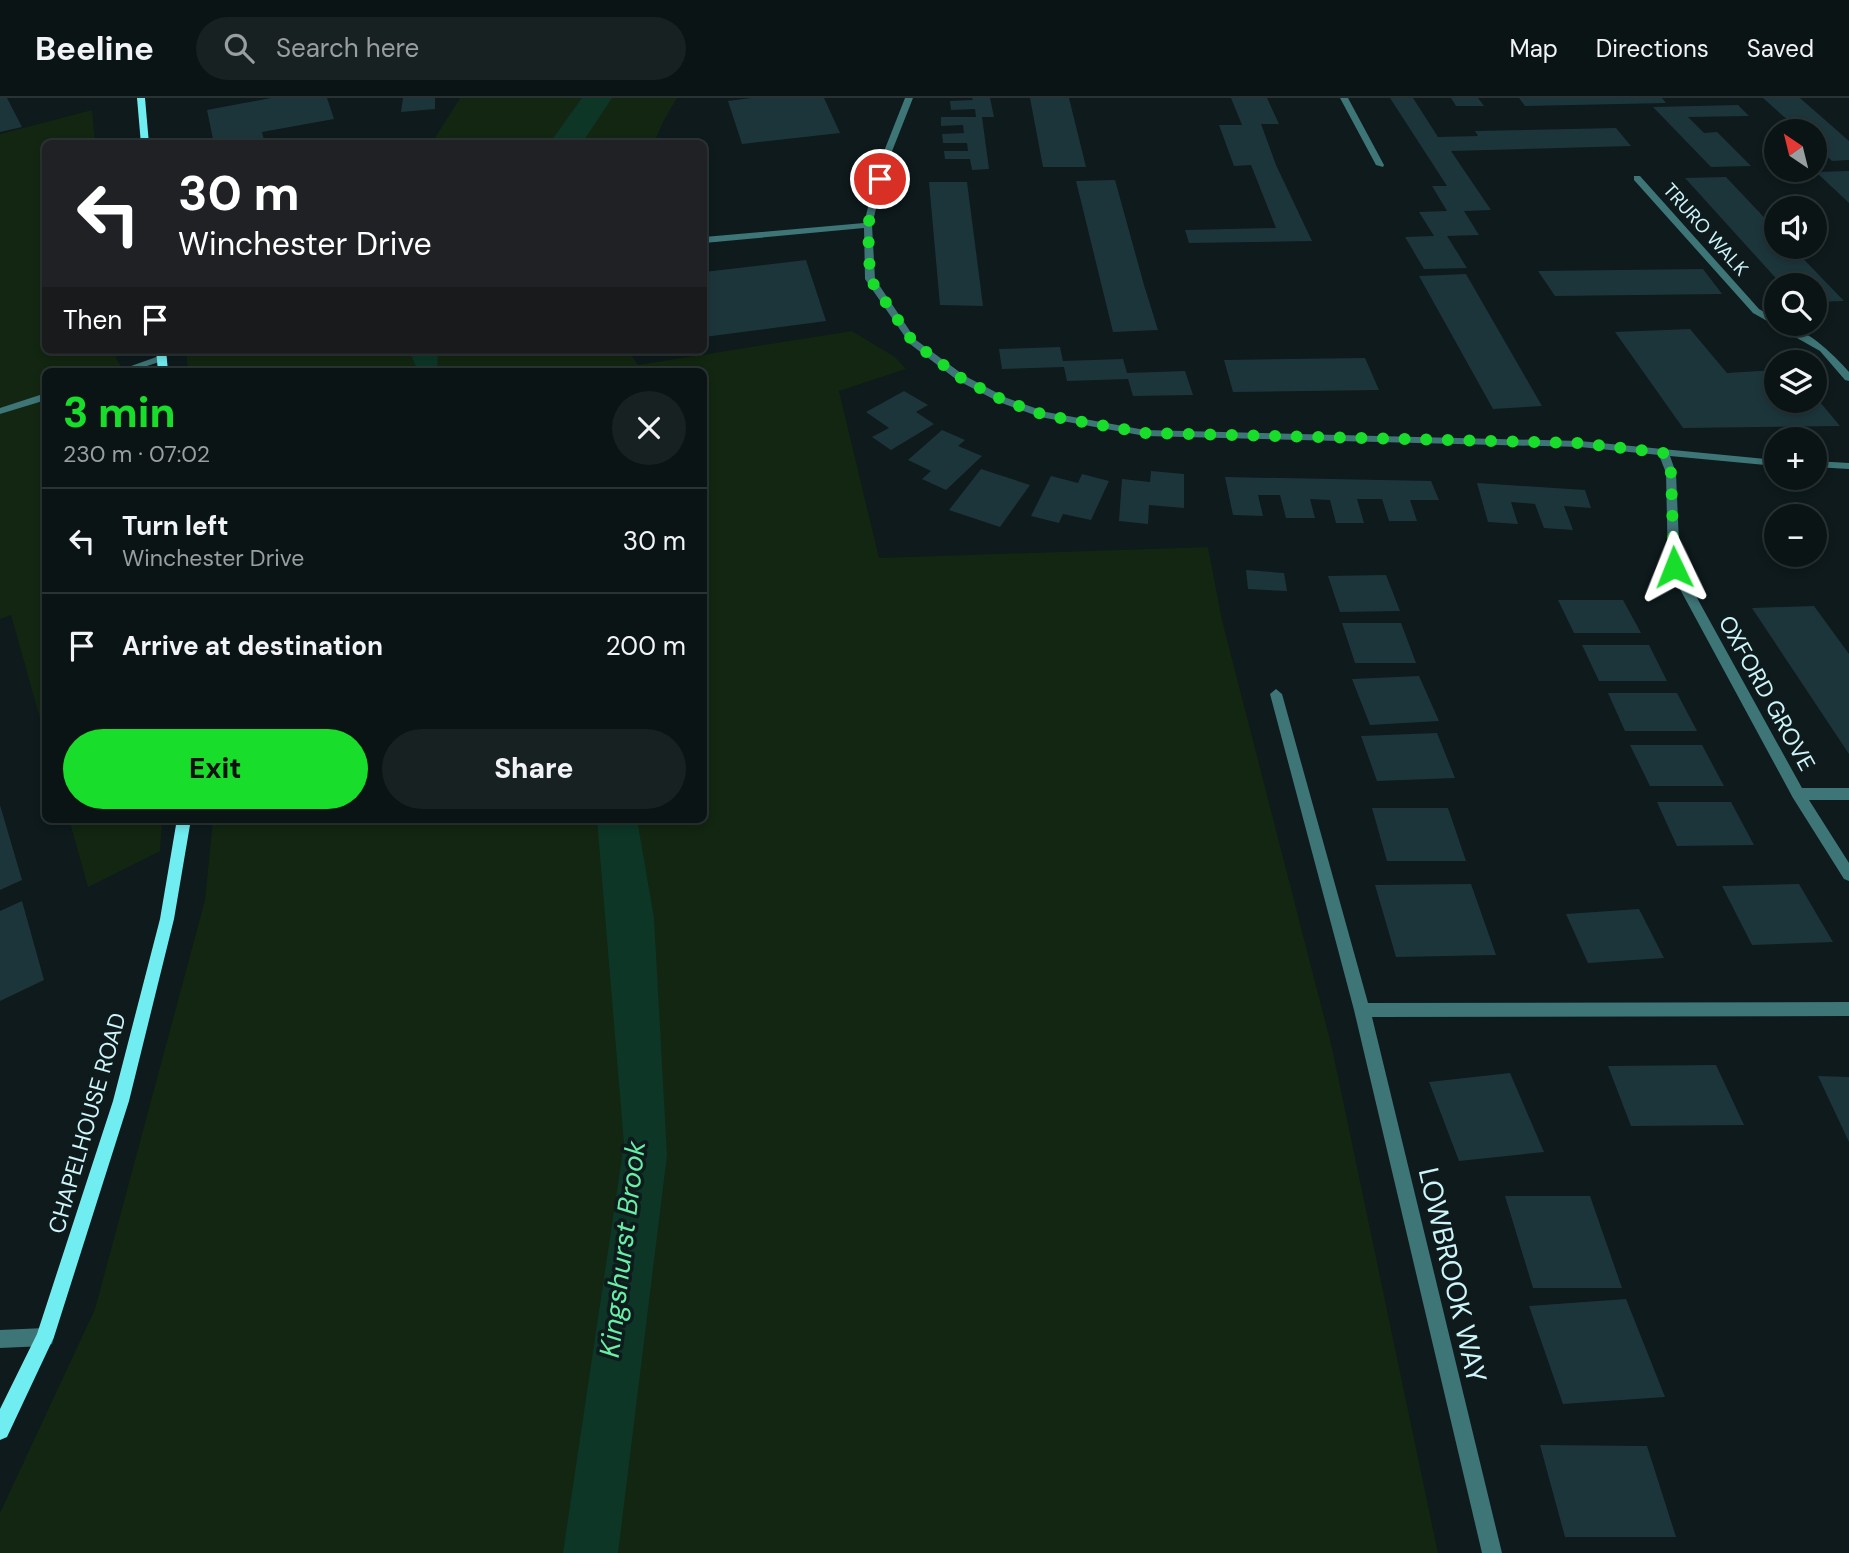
<!DOCTYPE html>
<meta charset="utf-8">
<style>
:root{--surface:#0a1415;--page:#182122;--text:#f1f3f6;--muted:#999ea0;--line:#2a3334;--accent:#18dd2a}
body{margin:0;font-family:"DM Sans",sans-serif;background:var(--page);color:var(--text);height:100vh;display:flex;flex-direction:column;font-size:26px;white-space:nowrap}
*{box-sizing:border-box;margin:0}
p{font-size:23px;color:var(--muted)}
.icon{flex:none;width:38px;height:38px;fill:none;stroke:currentColor;stroke-width:2;stroke-linecap:round;stroke-linejoin:round}
.map{position:relative;flex:1;overflow:hidden}
.sheet{position:absolute;left:42px;top:270px;width:665px;height:455px;display:flex;flex-direction:column;background:var(--surface);border-radius:10px;box-shadow:0 4px 10px #0003,0 0 0 2px var(--line)}
.sheet>*{flex:none}
.top-card{position:absolute;left:42px;top:42px;width:665px;height:214px;border-radius:10px;box-shadow:0 4px 10px #0003,0 0 0 2px var(--line);background:#202124;color:#fff;overflow:hidden}
.needle{width:46px;rotate:325deg}
.fabs{position:absolute;left:1764px;top:21px;display:grid;gap:14px}
.fabs a{display:grid;place-items:center;width:63px;height:63px;border-radius:50%;background:var(--surface);box-shadow:0 4px 10px #0003,0 0 0 2px var(--line);font-size:35px}
.pin{position:absolute;display:grid;place-items:center;width:60px;height:60px;color:#fff;margin:-30px;border:4px solid #fff;border-radius:50%;box-shadow:0 2px 7px #0007}
.me{position:absolute;width:77px;margin:-38px;rotate:358deg;stroke-linejoin:round;filter:drop-shadow(0 0 5px #0008)}
.turn{display:flex;align-items:center;gap:24px;height:147px;padding:0 21px;font-size:32px}
.turn .icon{width:91px;height:91px;stroke-width:2.5}
.turn b{display:block;font-size:49px;line-height:60px}
.then{display:flex;align-items:center;height:66px;padding:0 21px;background:#0003;gap:14px;font-size:26px}
.round{display:grid;place-items:center;flex:none;width:74px;height:74px;border-radius:37px;background:var(--page)}
.summary{display:flex;align-items:center;justify-content:space-between;height:119px;padding:0 21px}
h1{font-size:42px;font-weight:800;line-height:52px;color:var(--accent)}
.button{display:flex;gap:14px;margin-top:auto;padding:14px 21px}
.button a{flex:1;height:80px;border-radius:42px;background:var(--accent);color:#111;font-size:28px;font-weight:800;line-height:80px;text-align:center}
.button a+a{background:var(--page);color:var(--text)}
ul{padding:0;list-style:none}
li{display:flex;align-items:center;gap:21px;height:105px;padding:0 21px;border-top:2px solid var(--line)}
li div{flex:1}
li b{display:block;font-size:26px}
li em{font-style:normal}
header{display:flex;align-items:center;gap:42px;box-sizing:border-box;height:98px;padding:0 35px;background:var(--surface);border-bottom:2px solid var(--line)}
header strong{font-size:33px}
nav{display:flex;gap:38px;margin-inline-start:auto;font-size:24px}
.search{width:490px;height:63px;background:var(--page);display:flex;align-items:center;gap:18px;box-sizing:border-box;padding:0 24px;border-radius:38px;color:var(--muted);font-size:26px}
.map>svg:first-child{display:block}
</style>
<header>
<strong>Beeline</strong>
<div class="search"><svg class="icon" aria-label="search" viewBox="0 0 24 24"><circle cx="10" cy="10" r="6"/><path d="M15 15l6 6"/></svg>Search here</div>
<nav><a>Map</a><a>Directions</a><a>Saved</a></nav>
</header>
<div class="map">
<svg width="1849" height="1455" viewBox="0 0 1849 1455">
<rect width="100%" height="100%" fill="#0e1a1c"/>
<g fill="#122611">
<polygon points="460,0 677,0 663,24 654,45 431,46"/>
<polygon points="92,12 95,45 46,46 46,252 115,252 116,260 124,273 46,273 45,638 11,517 0,521 0,36"/>
<polygon points="852,233 895,259 906,271 839,293 879,460 1208,449 1222,522 1332,950 1438,1455 0,1455 0,1415 95,1211 205,802 213,721 704,721 704,273 188,273 186,252 628,252 638,267"/>
<polygon points="69,721 162,721 160,753 88,789"/>
</g>
<g fill="#0d3627">
<polygon points="586,0 612,0 582,45 553,45"/>
<polygon points="409,252 438,252 437,273 418,273"/>
<polygon points="597,721 637,721 654,820 667,1057 618,1455 563,1455 624,1046"/>
</g>
<g fill="none" stroke-linecap="round" stroke-linejoin="round">
<polygon fill="#0d3627" fill-rule="evenodd" points="582,0 590,0 558,46 549,46"/>
</g>
<g fill="#1c353b">
<polygon points="0,0 7,0 22,29 0,34"/>
<polygon points="271,0 327,0 334,21 262,34 265,46 214,46 207,12"/>
<polygon points="403,0 435,0 435,11 401,14"/>
<polygon points="751,0 824,0 840,35 742,46 728,3"/>
<polygon points="972,0 990,0 994,19 982,19 989,71 972,72 970,61 945,61 944,53 968,53 967,45 943,45 942,36 964,35 963,27 941,28 941,19 976,19 975,11 951,12 950,3 973,2"/>
<polygon points="1030,0 1069,0 1086,69 1043,69"/>
<polygon points="1231,0 1267,0 1279,26 1261,26 1276,67 1312,143 1189,145 1185,132 1276,130 1251,67 1234,68 1219,27 1242,27"/>
<polygon points="1390,0 1413,0 1438,39 1478,38 1475,33 1616,30 1631,48 1451,53 1491,112 1464,113 1479,137 1447,138 1467,170 1424,171 1405,139 1434,138 1419,114 1447,113 1432,88 1447,88"/>
<polygon points="1451,0 1478,0 1484,8 1456,8"/>
<polygon points="1519,0 1662,0 1666,5 1525,8"/>
<polygon points="1763,0 1800,0 1849,43 1849,62 1832,63 1815,47 1815,33 1800,33"/>
<polygon points="1738,7 1749,18 1688,19 1704,35 1717,34 1751,68 1711,69 1653,9"/>
<polygon points="1849,73 1849,105 1816,74"/>
<polygon points="1726,79 1776,132 1776,149 1792,149 1844,203 1815,204 1815,187 1782,187 1685,80"/>
<polygon points="1115,82 1144,187 1158,232 1113,234 1076,83"/>
<polygon points="929,84 967,84 983,208 940,207"/>
<polygon points="806,162 826,223 704,239 704,174"/>
<polygon points="1703,171 1722,196 1555,198 1538,173"/>
<polygon points="1466,176 1542,308 1493,311 1419,178"/>
<polygon points="1690,231 1727,275 1776,272 1776,303 1815,303 1815,298 1840,328 1683,330 1615,234"/>
<polygon points="1060,249 1063,263 1123,261 1127,275 1185,273 1193,297 1133,298 1128,281 1067,283 1064,269 1002,271 999,251"/>
<polygon points="1365,260 1379,292 1233,294 1224,262"/>
<polygon points="904,293 928,307 916,314 934,326 891,352 872,339 889,330 866,314"/>
<polygon points="942,332 965,342 958,348 982,358 946,392 922,381 931,373 908,362"/>
<polygon points="981,371 1030,387 1000,429 949,412"/>
<polygon points="1151,373 1184,376 1184,410 1149,407 1148,426 1119,423 1122,381 1150,384"/>
<polygon points="1082,376 1109,383 1091,422 1063,416 1059,425 1031,418 1051,378 1078,385"/>
<polygon points="1225,379 1431,383 1439,402 1410,402 1417,423 1389,423 1382,401 1357,401 1364,425 1336,425 1330,402 1310,401 1315,420 1286,420 1280,397 1258,397 1263,418 1233,417"/>
<polygon points="1477,385 1585,392 1591,410 1564,408 1573,432 1544,430 1535,406 1511,404 1518,426 1488,424"/>
<polygon points="1246,472 1284,475 1287,493 1248,491"/>
<polygon points="1386,477 1400,513 1340,514 1328,478"/>
<polygon points="1558,502 1623,502 1641,535 1574,535"/>
<polygon points="1814,508 1849,556 1849,656 1752,510"/>
<polygon points="1342,525 1401,525 1416,565 1355,565"/>
<polygon points="1582,547 1649,547 1667,583 1599,583"/>
<polygon points="1419,578 1439,623 1370,627 1352,581"/>
<polygon points="1608,595 1677,595 1697,633 1625,633"/>
<polygon points="1437,635 1455,680 1377,683 1361,638"/>
<polygon points="1630,647 1702,647 1724,688 1650,688"/>
<polygon points="1657,704 1731,704 1754,747 1677,748"/>
<polygon points="0,707 22,782 0,792"/>
<polygon points="1372,710 1448,710 1466,763 1387,763"/>
<polygon points="1471,786 1496,857 1396,859 1375,787"/>
<polygon points="1799,786 1833,844 1752,847 1722,788"/>
<polygon points="22,803 44,882 0,903 0,813"/>
<polygon points="1639,811 1664,860 1588,865 1566,816"/>
<polygon points="1716,967 1744,1027 1631,1028 1608,968"/>
<polygon points="1510,975 1544,1054 1459,1063 1429,984"/>
<polygon points="1818,978 1849,979 1849,1044"/>
<polygon points="1505,1098 1590,1098 1622,1190 1533,1190"/>
<polygon points="1626,1201 1665,1299 1563,1306 1529,1208"/>
<polygon points="1540,1347 1647,1348 1676,1439 1565,1439"/>
</g>
<g fill="none" stroke-linecap="round" stroke-linejoin="round">
<g fill="#3e7577" fill-rule="evenodd">
<polygon points="905,0 913,0 887,66 872,127 875,181 916,242 965,278 1007,300 1046,314 1145,332 1580,343 1776,362 1776,368 1670,358 1676,375 1680,469 1802,690 1849,690 1849,702 1809,702 1849,765 1849,783 1844,781 1793,700 1668,469 1666,375 1659,357 1580,349 1145,338 1040,319 999,304 957,282 910,246 865,181 864,130 704,145 704,139 864,125 879,66"/>
<polygon points="1340,0 1348,0 1384,67 1383,69 1376,67"/>
<path d="M1634,78H1640L1759,211L1776,221V226C1803,226 1832,255 1849,274V283L1845,282L1820,253L1753,215L1634,82Z"/>
<polygon points="162,257 167,260 165,262 132,273 117,273"/>
<polygon points="46,295 46,302 0,316 0,310"/>
<polygon points="1815,363 1849,365 1849,371 1815,369"/>
<polygon points="1276,591 1282,596 1368,905 1849,904 1849,918 1372,919 1502,1455 1482,1455 1354,912 1270,596"/>
<polygon points="45,1230 52,1232 54,1239 52,1246 45,1248 0,1250 0,1232"/>
</g>
<g fill="#70edf0" fill-rule="evenodd">
<polygon points="137,0 145,0 149,46 141,46"/>
<polygon points="156,252 166,252 168,273 158,273"/>
<polygon points="177,721 191,721 174,821 129,1003 54,1239 7,1339 0,1342 0,1311 37,1236 113,1003 160,821"/>
</g>
</g>
<g fill="none" stroke-linecap="round" stroke-linejoin="round">
<polyline stroke="#18dd2a" stroke-width="12" stroke-dasharray="0 21.6" points="880,81 868,127 870,181 913,244 961,280 1003,302 1044,317 1145,335 1580,345 1664,355 1671,375 1674,469"/>
</g>
<g text-anchor="middle" stroke-width="7" stroke-linejoin="round" paint-order="stroke">
<g font-size="19" fill="#cef5fa" stroke="#0e1a1c">
<text transform="translate(1706 131) rotate(48)" y="7">TRURO WALK</text>
</g>
<g font-size="23" fill="#cef5fa" stroke="#0e1a1c">
<text transform="translate(1767 595) rotate(61)" y="8">OXFORD GROVE</text>
<text transform="translate(87 1025) rotate(-74)" y="8">CHAPELHOUSE ROAD</text>
</g>
<g font-size="28" font-style="italic" fill="#67efa5" stroke="#0e1a1c">
<text transform="translate(622 1151) rotate(-83)" y="10">Kingshurst Brook</text>
</g>
<g font-size="28" fill="#cef5fa" stroke="#0e1a1c">
<text transform="translate(1453 1177) rotate(77)" y="10">LOWBROOK WAY</text>
</g>
</g>
</svg>
<div class="fabs">
<a><svg class="needle" viewBox="-14 -14 28 28"><path d="M0-13l5 13h-10z" fill="#e53935"/><path d="M0 13l5-13h-10z" fill="#999ea0"/></svg></a>
<a><svg class="icon" aria-label="sound" viewBox="0 0 24 24"><path d="M4 9h4l5-4v14l-5-4H4zM17 9q2 3 0 6"/></svg></a>
<a><svg class="icon" aria-label="search" viewBox="0 0 24 24"><circle cx="10" cy="10" r="6"/><path d="M15 15l6 6"/></svg></a>
<a><svg class="icon" aria-label="layers" viewBox="0 0 24 24"><path d="M12 4l9 5-9 5-9-5zM3 14l9 5 9-5"/></svg></a>
<a>+</a>
<a>−</a>
</div>
<div class="pin" style="left:880px;top:81px;background:#d93025"><svg class="icon" aria-label="arrive" viewBox="0 0 24 24"><path d="M6 21V4h12l-3 4 3 4H6"/></svg></div>
<svg class="me" style="left:1674px;top:469px" viewBox="-20 -20 40 40"><path d="M0-17L14 15 0 8-14 15z" fill="#18dd2a" stroke="#fff" stroke-width="4"/></svg>
<div class="top-card">
<div class="turn"><svg class="icon" aria-label="left" viewBox="0 0 24 24"><path d="M17 20v-9H6M10 6l-5 5 5 5"/></svg><div><b>30 m</b>Winchester Drive</div></div>
<div class="then">Then<svg class="icon" aria-label="arrive" viewBox="0 0 24 24"><path d="M6 21V4h12l-3 4 3 4H6"/></svg></div>
</div>
<section class="sheet">
<div class="summary"><div><h1>3 min</h1><p>230 m · 07:02</p></div><a class="round"><svg class="icon" aria-label="close" viewBox="0 0 24 24"><path d="M6 6l12 12M18 6L6 18"/></svg></a></div>
<ul>
<li><svg class="icon" aria-label="left" viewBox="0 0 24 24"><path d="M17 20v-9H6M10 6l-5 5 5 5"/></svg><div><b>Turn left</b><p>Winchester Drive</p></div><em>30 m</em></li>
<li><svg class="icon" aria-label="arrive" viewBox="0 0 24 24"><path d="M6 21V4h12l-3 4 3 4H6"/></svg><div><b>Arrive at destination</b></div><em>200 m</em></li>
</ul>
<div class="button"><a>Exit</a><a>Share</a></div>
</section>
</div>
